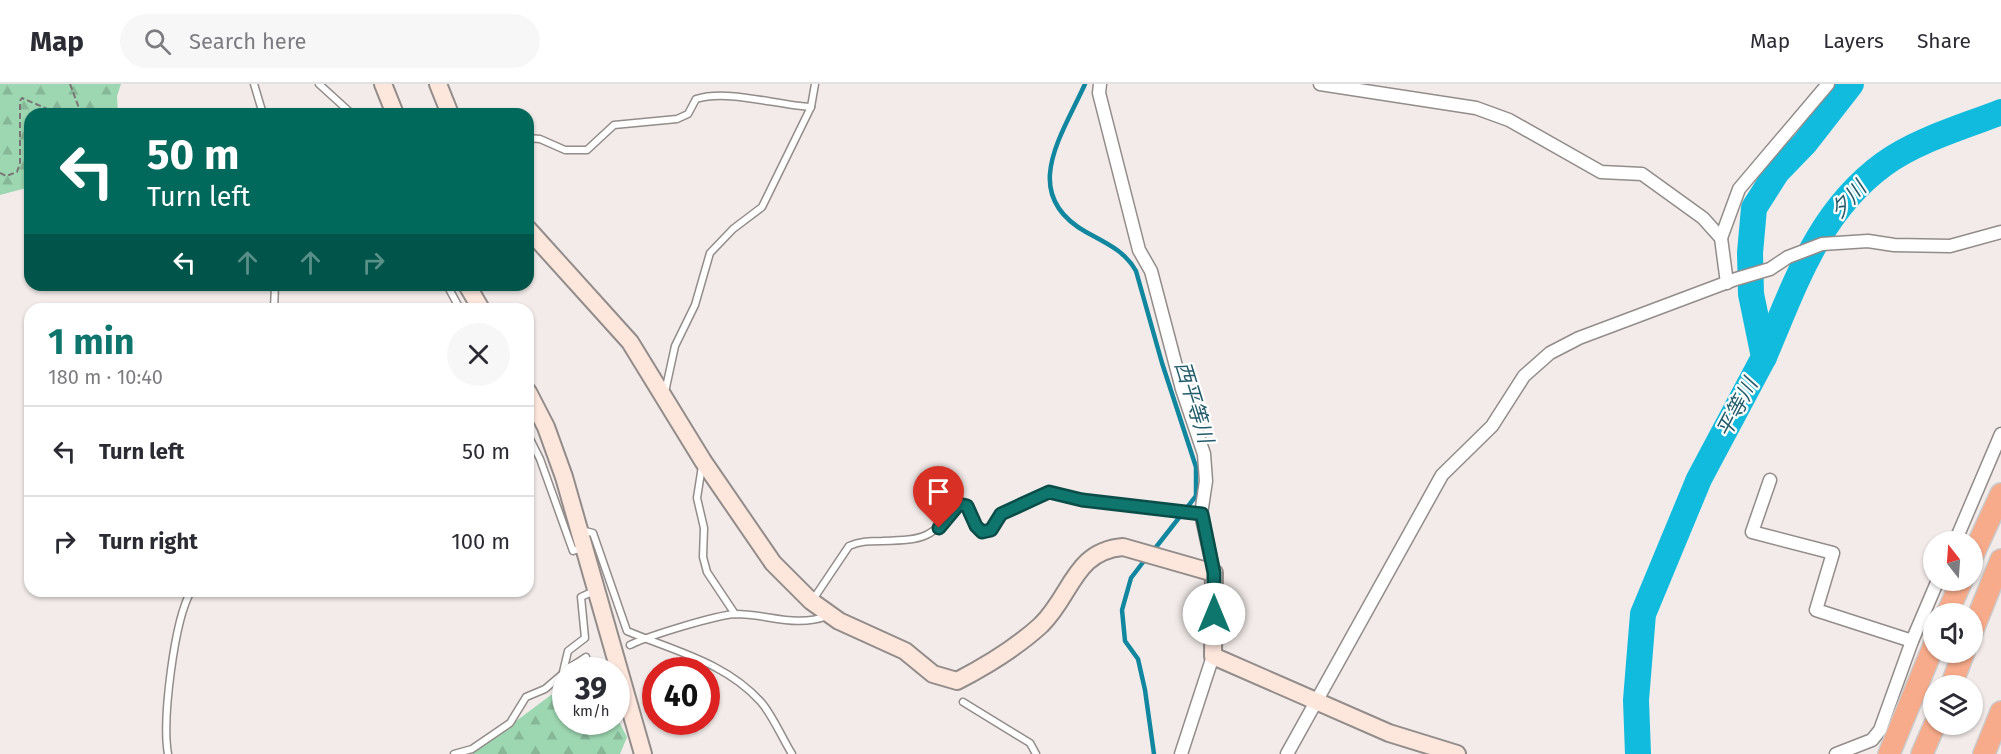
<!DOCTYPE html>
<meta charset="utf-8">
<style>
:root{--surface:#fff;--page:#f7f7f7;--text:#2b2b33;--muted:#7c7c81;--line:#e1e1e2;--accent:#0f766e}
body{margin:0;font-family:"Fira Sans","Noto Sans JP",sans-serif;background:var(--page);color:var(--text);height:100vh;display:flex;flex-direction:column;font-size:22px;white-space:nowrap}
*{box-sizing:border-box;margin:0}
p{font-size:20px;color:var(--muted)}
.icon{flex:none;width:33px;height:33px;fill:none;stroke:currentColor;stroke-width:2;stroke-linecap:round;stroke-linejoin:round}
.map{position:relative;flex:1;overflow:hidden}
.panel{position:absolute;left:24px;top:219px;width:510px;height:294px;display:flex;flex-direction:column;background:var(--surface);border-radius:18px;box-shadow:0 2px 4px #0004}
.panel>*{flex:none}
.guide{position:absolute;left:24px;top:24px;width:510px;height:183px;border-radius:18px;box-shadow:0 2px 4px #0004;background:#00695c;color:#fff;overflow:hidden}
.needle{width:39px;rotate:343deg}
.buttons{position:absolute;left:1923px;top:447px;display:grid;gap:12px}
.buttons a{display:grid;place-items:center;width:60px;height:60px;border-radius:50%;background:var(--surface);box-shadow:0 2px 4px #0004;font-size:30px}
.speed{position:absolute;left:552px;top:573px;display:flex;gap:12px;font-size:30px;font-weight:700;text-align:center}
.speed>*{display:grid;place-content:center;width:78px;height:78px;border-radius:50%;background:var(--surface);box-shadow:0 2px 4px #0004;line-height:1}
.speed small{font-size:15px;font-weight:400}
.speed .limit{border:9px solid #d22;background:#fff;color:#111}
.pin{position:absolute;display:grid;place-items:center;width:51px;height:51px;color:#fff;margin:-62px -26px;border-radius:50% 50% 50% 0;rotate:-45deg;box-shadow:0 0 6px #0007}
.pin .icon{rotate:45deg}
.me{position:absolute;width:66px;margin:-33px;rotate:0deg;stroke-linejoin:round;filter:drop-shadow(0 0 4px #0008)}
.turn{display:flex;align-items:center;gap:21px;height:126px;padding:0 24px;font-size:27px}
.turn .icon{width:78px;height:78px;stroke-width:2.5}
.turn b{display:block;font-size:42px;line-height:51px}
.lanes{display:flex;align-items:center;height:57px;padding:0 24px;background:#0003;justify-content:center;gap:30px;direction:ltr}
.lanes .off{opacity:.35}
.round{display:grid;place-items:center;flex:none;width:63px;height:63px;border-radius:32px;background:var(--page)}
.headline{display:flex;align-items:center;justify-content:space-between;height:102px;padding:0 24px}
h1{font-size:36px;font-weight:700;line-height:45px;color:var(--accent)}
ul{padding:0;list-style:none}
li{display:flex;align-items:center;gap:18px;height:90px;padding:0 24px;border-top:2px solid var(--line)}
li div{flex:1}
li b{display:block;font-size:22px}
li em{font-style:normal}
header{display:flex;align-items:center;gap:36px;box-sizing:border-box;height:84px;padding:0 30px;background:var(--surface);border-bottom:2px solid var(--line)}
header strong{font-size:28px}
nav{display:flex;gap:33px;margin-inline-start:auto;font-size:21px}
.search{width:420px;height:54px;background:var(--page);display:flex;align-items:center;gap:15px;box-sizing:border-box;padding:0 21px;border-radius:33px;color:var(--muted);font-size:22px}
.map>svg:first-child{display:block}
</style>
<header>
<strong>Map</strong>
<div class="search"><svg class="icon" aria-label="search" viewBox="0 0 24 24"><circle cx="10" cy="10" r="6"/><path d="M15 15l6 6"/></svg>Search here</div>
<nav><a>Map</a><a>Layers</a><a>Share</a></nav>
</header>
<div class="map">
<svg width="2001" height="670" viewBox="0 0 2001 670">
<defs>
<pattern id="forest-firs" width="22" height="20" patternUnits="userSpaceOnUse" patternTransform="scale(1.5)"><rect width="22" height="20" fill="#9dd7b1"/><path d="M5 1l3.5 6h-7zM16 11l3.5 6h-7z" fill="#86b797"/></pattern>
</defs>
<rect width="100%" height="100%" fill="#f2ebe9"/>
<g fill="url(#forest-firs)">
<polygon points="0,0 121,0 117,12 118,30 30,30 30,103 0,111"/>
<polygon points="551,611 565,612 566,638 616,638 617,634 627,653 620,670 472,670"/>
</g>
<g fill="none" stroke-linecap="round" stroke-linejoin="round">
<g stroke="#10879f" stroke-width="4.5">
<path d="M1085,0C1061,53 1019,110 1086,148C1106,159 1125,167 1136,187L1162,279L1196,383V412L1153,467"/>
<polyline points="1147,473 1131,494 1122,526 1125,557 1138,575 1145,606 1154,670"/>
</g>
<g stroke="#10bbde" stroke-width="26">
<path d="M1764,273C1795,201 1818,128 1884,80C1917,56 1963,43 2001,28"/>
<polyline points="1638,670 1636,616 1643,530 1699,395 1764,273 1751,210 1750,169 1754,124 1777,88 1805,59 1851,0"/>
</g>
<defs>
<g id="lane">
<polyline points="254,0 263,30"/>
<polyline points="319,0 352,30"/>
<path d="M528,54L540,55L565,66H587L614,41L677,35L688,30L696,15C728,5 775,21 811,23"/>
<polyline points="447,201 460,225"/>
<polyline points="274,225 275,201"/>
<polyline points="665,308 675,262 695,221 710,169 733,145 762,123 811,23 815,0"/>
<polyline points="528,351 540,375 573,467 582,464"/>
<polyline points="702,382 697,414 704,444 703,473 707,488 735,530"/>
<path d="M581,446L593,449L627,547C674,567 725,578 761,618C773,632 782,654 792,670"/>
<path d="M812,517L849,462C860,457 870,457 882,457C926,456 931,454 959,420L967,422L982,448L991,446L1001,430L1049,408L1082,416L1201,430"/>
<path d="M630,561C648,552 716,531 736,530C767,530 796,544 827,532"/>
<polyline points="566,586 586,573"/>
<polyline points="563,588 568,567 585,554 581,513 594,507"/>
<polyline points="963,618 1030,659 1036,670"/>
<path d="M168,670C162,636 174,537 191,507"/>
<polyline points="454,670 472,665 510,639 526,613 545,605 566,587"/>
</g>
<g id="street">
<polyline points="1100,0 1099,9 1139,166 1151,187 1182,305 1204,370 1206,397 1201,430 1214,489"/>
<polyline points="1320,0 1476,24 1509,36 1601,88 1642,90 1703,134 1721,154 1727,199"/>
<polyline points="1721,154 1739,105 1828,0"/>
<polyline points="1770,396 1752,448 1833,469 1816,526 1912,557"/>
<polyline points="1955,458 2001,350"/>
<polyline points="1181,670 1213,572"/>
<polyline points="1287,670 1442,391 1492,342 1524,292 1550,269 1579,254 1736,195 1770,185 1788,173 1822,160 1868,157 1894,161 1950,162 2001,148"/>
<polyline points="1836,670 1872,656 1880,646 1912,557 1938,496"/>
</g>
<g id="secondary">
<polyline points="383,0 395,30"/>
<polyline points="438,0 450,30"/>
<path d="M528,145L630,258L703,377L773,479L811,517L839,537L905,567L933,590L957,597C986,582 1017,563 1041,541C1072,511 1074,467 1123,463L1214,489L1213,572L1389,649L1457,670"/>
<polyline points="467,201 481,225"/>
<polyline points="528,308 546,343 564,393 643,670"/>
</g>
<g id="highway">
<polyline points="1972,473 2001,410"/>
<polyline points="1947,530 1962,496"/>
<polyline points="1972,548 2001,476"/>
<polyline points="1951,602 1964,568"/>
<polyline points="1889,670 1934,561"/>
<polyline points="1922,670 1935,640"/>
<polyline points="1984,670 2001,628"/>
</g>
</defs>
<use href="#lane" stroke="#928c8a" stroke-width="9"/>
<use href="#street" stroke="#928c8a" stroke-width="15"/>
<use href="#secondary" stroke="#928c8a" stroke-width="20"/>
<use href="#highway" stroke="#cacaca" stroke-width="24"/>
<g stroke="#7a7574" stroke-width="2" stroke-dasharray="6 3" stroke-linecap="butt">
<polyline points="70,0 79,24 76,30"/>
<polyline points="0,89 6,92 17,88 20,79 20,17 22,14 59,30"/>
</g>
<use href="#lane" stroke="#fff" stroke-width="6"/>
<use href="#street" stroke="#fff" stroke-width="12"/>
<use href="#secondary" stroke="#fde6dc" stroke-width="16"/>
<use href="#highway" stroke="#f8ab8a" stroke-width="21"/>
</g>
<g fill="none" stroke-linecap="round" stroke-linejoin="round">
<defs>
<polyline id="route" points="939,444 959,420 967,422 976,442 982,448 991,446 1001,430 1049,408 1082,416 1202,430 1214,489 1214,530"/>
</defs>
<use href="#route" stroke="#0a4d48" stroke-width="15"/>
<use href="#route" stroke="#0f766e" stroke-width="10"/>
</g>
<g text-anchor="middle" stroke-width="4.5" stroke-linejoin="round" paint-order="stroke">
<g font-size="21" font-style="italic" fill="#235c6b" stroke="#fff">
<text transform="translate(1848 116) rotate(-48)" y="7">夕川</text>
<text transform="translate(1194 318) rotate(73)" y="7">西平等川</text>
<text transform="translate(1737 324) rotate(-62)" y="7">平等川</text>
</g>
</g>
</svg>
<div class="buttons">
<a><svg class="needle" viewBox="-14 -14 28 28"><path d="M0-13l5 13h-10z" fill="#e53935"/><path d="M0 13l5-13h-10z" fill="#7c7c81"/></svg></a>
<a><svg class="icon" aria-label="sound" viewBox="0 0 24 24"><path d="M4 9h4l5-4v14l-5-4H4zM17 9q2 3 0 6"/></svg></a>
<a><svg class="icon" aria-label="layers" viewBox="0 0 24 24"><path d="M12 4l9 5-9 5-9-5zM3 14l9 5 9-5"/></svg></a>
</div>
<div class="speed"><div>39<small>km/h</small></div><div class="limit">40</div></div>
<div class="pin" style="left:939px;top:444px;background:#d93025"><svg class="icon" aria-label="arrive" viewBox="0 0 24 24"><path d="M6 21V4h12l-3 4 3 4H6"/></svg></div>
<svg class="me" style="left:1214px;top:530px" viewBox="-20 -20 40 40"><circle r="19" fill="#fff"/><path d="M0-13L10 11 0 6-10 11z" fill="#0f766e"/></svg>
<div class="guide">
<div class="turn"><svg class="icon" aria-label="left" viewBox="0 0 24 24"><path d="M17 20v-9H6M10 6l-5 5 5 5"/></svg><div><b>50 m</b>Turn left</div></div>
<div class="lanes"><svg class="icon" aria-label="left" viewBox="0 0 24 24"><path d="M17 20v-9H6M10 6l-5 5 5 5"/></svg><svg class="icon off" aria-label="ahead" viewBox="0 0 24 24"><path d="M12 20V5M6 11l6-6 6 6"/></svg><svg class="icon off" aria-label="ahead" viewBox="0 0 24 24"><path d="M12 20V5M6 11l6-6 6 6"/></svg><svg class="icon off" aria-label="right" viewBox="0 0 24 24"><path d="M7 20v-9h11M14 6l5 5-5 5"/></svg></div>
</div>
<section class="panel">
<div class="headline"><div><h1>1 min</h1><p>180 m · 10:40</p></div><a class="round"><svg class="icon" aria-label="close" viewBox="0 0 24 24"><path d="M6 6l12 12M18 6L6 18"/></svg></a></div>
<ul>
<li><svg class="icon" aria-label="left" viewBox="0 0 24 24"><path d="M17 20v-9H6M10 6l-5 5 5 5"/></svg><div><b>Turn left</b></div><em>50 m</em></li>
<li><svg class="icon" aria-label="right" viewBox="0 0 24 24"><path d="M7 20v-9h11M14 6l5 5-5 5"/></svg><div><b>Turn right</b></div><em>100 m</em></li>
</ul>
</section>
</div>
